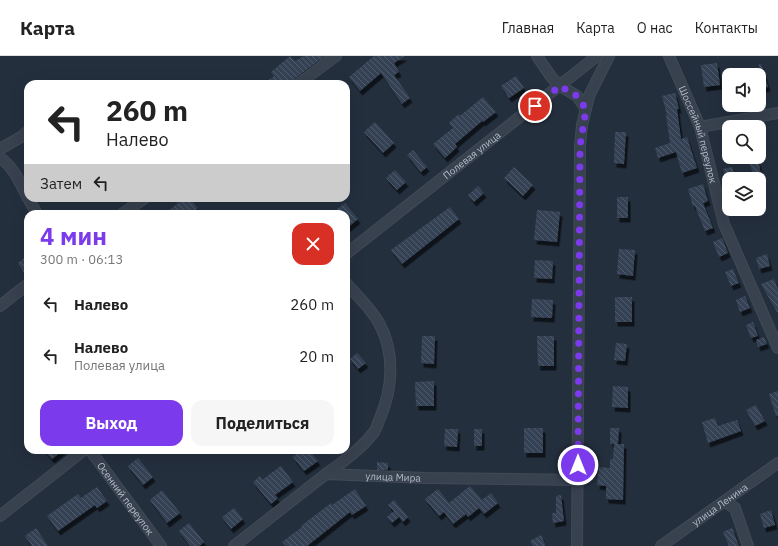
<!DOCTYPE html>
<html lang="ru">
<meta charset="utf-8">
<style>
:root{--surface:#fff;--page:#f6f6f6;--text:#222;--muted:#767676;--line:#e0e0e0;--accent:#7c3aed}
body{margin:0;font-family:"IBM Plex Sans",sans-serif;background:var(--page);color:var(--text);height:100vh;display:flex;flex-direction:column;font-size:15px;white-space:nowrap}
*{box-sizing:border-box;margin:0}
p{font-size:13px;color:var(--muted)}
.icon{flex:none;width:22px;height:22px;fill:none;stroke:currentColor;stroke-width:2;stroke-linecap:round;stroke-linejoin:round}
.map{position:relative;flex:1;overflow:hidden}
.drawer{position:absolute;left:24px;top:154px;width:326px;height:244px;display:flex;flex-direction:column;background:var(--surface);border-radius:12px;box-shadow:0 4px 16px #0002}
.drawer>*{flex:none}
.banner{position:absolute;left:24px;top:24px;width:326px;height:122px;border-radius:12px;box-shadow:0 4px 16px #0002;background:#fff;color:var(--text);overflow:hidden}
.fabs{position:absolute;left:722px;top:12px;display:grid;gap:8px}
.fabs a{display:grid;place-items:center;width:44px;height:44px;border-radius:8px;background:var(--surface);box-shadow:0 4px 16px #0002;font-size:20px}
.pin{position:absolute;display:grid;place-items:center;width:34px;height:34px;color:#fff;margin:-17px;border:2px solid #fff;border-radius:50%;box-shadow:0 1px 4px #0007}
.me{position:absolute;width:44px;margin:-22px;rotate:0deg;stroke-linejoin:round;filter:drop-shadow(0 0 3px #0008)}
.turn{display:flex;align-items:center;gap:14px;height:84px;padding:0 16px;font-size:18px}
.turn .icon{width:52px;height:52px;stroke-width:2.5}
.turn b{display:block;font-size:28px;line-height:34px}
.then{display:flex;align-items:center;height:38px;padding:0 16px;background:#0003;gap:8px;font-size:15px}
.round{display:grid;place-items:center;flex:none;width:42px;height:42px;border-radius:12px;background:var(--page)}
.summary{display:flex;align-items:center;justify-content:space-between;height:68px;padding:0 16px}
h1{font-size:24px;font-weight:700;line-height:30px;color:var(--accent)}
.cta{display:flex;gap:8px;margin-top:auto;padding:8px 16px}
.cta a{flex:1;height:46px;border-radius:12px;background:var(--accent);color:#fff;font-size:16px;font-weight:700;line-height:46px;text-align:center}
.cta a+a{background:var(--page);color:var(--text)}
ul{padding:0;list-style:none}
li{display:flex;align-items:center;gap:12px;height:52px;padding:0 16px}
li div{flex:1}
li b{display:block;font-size:15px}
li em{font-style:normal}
header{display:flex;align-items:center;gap:24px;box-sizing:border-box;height:56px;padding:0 20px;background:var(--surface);border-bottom:1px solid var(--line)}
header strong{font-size:19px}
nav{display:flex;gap:22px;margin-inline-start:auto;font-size:14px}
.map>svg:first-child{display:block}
</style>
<header>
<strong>Карта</strong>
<nav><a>Главная</a><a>Карта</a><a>О нас</a><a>Контакты</a></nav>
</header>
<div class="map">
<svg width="778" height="490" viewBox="0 0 778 490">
<defs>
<pattern id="building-back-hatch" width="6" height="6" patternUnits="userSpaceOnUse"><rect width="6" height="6" fill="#364354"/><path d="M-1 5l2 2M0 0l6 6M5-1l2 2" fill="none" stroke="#515c6b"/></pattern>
<filter id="shadow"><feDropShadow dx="2.5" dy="4.5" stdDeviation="0" flood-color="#0009"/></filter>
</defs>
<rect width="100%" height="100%" fill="#242f3e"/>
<g fill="url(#building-back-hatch)" filter="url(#shadow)">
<polygon points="290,0 295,5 304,0 325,0 294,23 292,28 263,28 274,20 271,16"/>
<polygon points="374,0 405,0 394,7 399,16 394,19 410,42 402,48 381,17 360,35 349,21"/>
<polygon points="717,7 720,29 704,31 701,9"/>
<polygon points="759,8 761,8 768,31 760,33"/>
<polygon points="516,20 524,32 509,42 501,30"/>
<polygon points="675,37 679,53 677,53 681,83 687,81 697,112 682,117 676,96 658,102 655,92 670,87 666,59 667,59 662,40"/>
<polygon points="483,41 496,56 483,66 482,65 455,88 457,91 445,102 433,88 453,72 449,67 459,58 460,60"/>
<polygon points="375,66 394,87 383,97 364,76"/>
<polygon points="615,76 626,76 624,108 614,107"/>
<polygon points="413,94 427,111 421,116 407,99"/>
<polygon points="758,105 762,122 754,123 750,108"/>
<polygon points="514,111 533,129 523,140 504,122"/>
<polygon points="732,111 736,123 726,123 723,113"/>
<polygon points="395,114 406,126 397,134 386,122"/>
<polygon points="703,128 708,145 703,147 713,172 705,175 695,150 693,150 688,133"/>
<polygon points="478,130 484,137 474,146 468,139"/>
<rect x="617" y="141" width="11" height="21"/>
<polygon points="184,142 189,142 198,152 191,158 165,158"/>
<polygon points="345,147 358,163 346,173 346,158 339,158 336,154"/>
<polygon points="450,151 459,163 402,208 391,194"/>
<polygon points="537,154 560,156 557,186 534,184"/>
<polygon points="722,182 728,197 719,201 713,186"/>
<polygon points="619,193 635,194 633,220 617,218"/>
<polygon points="767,198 770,210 759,213 756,202"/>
<polygon points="24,202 28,209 28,222 27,222 18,207"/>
<polygon points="535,204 553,205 552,223 534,222"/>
<polygon points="733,213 739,227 731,230 725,216"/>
<polygon points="774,223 778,233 778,258 761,228"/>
<polygon points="745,240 750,252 740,256 736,244"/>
<rect x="615" y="241" width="17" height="25"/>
<polygon points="532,243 553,244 552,262 531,261"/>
<polygon points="753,266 758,280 751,282 746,269"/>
<polygon points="422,280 435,280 434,308 421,307"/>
<polygon points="537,280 554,280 554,310 538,310"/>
<polygon points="764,281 767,288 758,291 756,284"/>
<polygon points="616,287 627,288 625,305 614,304"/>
<polygon points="357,297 366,307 358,313 350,303"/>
<polygon points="434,325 434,350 416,350 415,326"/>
<polygon points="613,330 628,331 628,352 612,351"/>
<polygon points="778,335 778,360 776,360 769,338"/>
<polygon points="756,349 765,365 755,370 746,354"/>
<polygon points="715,362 718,370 737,364 741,375 708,387 702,366"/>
<rect x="524" y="372" width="19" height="25"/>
<polygon points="610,372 619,372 618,388 624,388 623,444 606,443 606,430 597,429 599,411 610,412 610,403 613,403 614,388 610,388"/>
<polygon points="445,373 458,373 457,391 444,390"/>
<rect x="474" y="373" width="8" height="17"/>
<polygon points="44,394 63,394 52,403"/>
<polygon points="302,394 309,394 318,405 304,415 293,401"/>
<polygon points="138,402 153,421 143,429 128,410"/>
<polygon points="377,406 388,407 388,414 377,414"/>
<polygon points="281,410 293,426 275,439 278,442 271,448 253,426 260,420 262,424"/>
<polygon points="470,430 482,444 491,437 498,447 484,458 479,452 468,461 466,458 453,468 444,456 439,460 425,443 438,433 449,447"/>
<polygon points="97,431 107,445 97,452 95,449 58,475 47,460 78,438 81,442"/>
<polygon points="355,433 366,450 352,459 350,456 307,490 286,490 282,486 302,471 301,470 331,447 332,449"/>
<polygon points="162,434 180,457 167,467 150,444"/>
<polygon points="561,439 564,465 553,467 552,457 556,457 556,440"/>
<polygon points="394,444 408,461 403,466 399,461 392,467 387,461 394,455 388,449"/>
<polygon points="234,452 243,463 231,473 222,461"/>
<polygon points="771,454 775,469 764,472 760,458"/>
<polygon points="189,467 204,486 199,490 190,490 179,475"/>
<polygon points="36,472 48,490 32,490 25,480"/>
<polygon points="732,472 739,490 729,490 723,476"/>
<polygon points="541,479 546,490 533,490 530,485"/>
</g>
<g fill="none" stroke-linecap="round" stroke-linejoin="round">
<defs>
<g id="minor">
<polyline points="537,0 552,22 560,30 577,40 586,53"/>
<path id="s1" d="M669,0L700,71L724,168L778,292"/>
<polyline points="298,28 336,0"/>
<polyline points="700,71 778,57"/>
<polyline points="0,93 21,81 28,75"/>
<path d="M0,102C13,109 21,129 28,142"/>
<polyline points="28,142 37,158"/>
<polyline points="122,158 145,142"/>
<path id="s2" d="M346,198L597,0"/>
<polyline points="0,250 28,228"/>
<path id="s3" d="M90,394L161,490"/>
<path d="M326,418C343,406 361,393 374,376C377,372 378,366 380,362C393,332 395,296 379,267C371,252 357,240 346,227"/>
<polyline points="725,446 735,452 748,490"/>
<polyline points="0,460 84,394"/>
<path id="s4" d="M234,490L326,418L426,422L578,424"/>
<polyline points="577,490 580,90 582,69 589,40 609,0"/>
<path id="s5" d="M661,490L778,407"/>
</g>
</defs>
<use href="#minor" stroke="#414a57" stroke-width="12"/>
<use href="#minor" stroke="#38414e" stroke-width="10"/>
</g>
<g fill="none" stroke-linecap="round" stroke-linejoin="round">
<polyline stroke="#7c3aed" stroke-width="7" stroke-dasharray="0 12.6" points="535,50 560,30 577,40 586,53 580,90 578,409"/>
</g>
<g text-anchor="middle" stroke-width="4" stroke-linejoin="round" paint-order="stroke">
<g font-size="10" fill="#b4bcc9" stroke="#1d2633">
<text dy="4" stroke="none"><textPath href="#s1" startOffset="84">Шоссейный переулок</textPath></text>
<text dy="4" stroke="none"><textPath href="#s2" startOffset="160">Полевая улица</textPath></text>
<text dy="4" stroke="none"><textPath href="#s4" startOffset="184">улица Мира</textPath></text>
<text dy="4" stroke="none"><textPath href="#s3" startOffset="60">Осенний переулок</textPath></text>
<text dy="4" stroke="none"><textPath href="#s5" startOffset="72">улица Ленина</textPath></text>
</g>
</g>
</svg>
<div class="fabs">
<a><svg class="icon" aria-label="sound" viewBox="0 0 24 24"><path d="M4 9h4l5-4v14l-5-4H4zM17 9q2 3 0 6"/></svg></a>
<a><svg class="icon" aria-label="search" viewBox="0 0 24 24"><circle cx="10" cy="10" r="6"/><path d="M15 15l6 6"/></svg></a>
<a><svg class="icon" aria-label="layers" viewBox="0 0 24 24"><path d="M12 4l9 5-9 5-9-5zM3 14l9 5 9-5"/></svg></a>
</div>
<div class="pin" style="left:535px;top:50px;background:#d93025"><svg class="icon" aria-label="arrive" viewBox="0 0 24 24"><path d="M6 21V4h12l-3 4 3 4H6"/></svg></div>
<svg class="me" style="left:578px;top:409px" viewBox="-20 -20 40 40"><circle r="17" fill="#7c3aed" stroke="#fff" stroke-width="3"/><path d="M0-11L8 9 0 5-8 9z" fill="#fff"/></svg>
<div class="banner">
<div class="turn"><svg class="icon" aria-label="left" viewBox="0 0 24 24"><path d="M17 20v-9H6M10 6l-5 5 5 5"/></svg><div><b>260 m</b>Налево</div></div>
<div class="then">Затем<svg class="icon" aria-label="left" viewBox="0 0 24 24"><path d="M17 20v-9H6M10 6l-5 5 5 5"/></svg></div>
</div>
<section class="drawer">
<div class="summary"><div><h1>4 мин</h1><p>300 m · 06:13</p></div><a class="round" style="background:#d93025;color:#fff"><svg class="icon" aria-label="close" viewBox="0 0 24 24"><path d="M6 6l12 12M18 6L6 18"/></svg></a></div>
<ul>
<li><svg class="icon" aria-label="left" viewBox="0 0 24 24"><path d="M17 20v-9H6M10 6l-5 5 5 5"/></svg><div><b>Налево</b></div><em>260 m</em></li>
<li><svg class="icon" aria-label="left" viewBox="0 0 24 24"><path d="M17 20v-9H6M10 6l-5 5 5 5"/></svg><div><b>Налево</b><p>Полевая улица</p></div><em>20 m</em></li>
</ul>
<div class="cta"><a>Выход</a><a>Поделиться</a></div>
</section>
</div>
